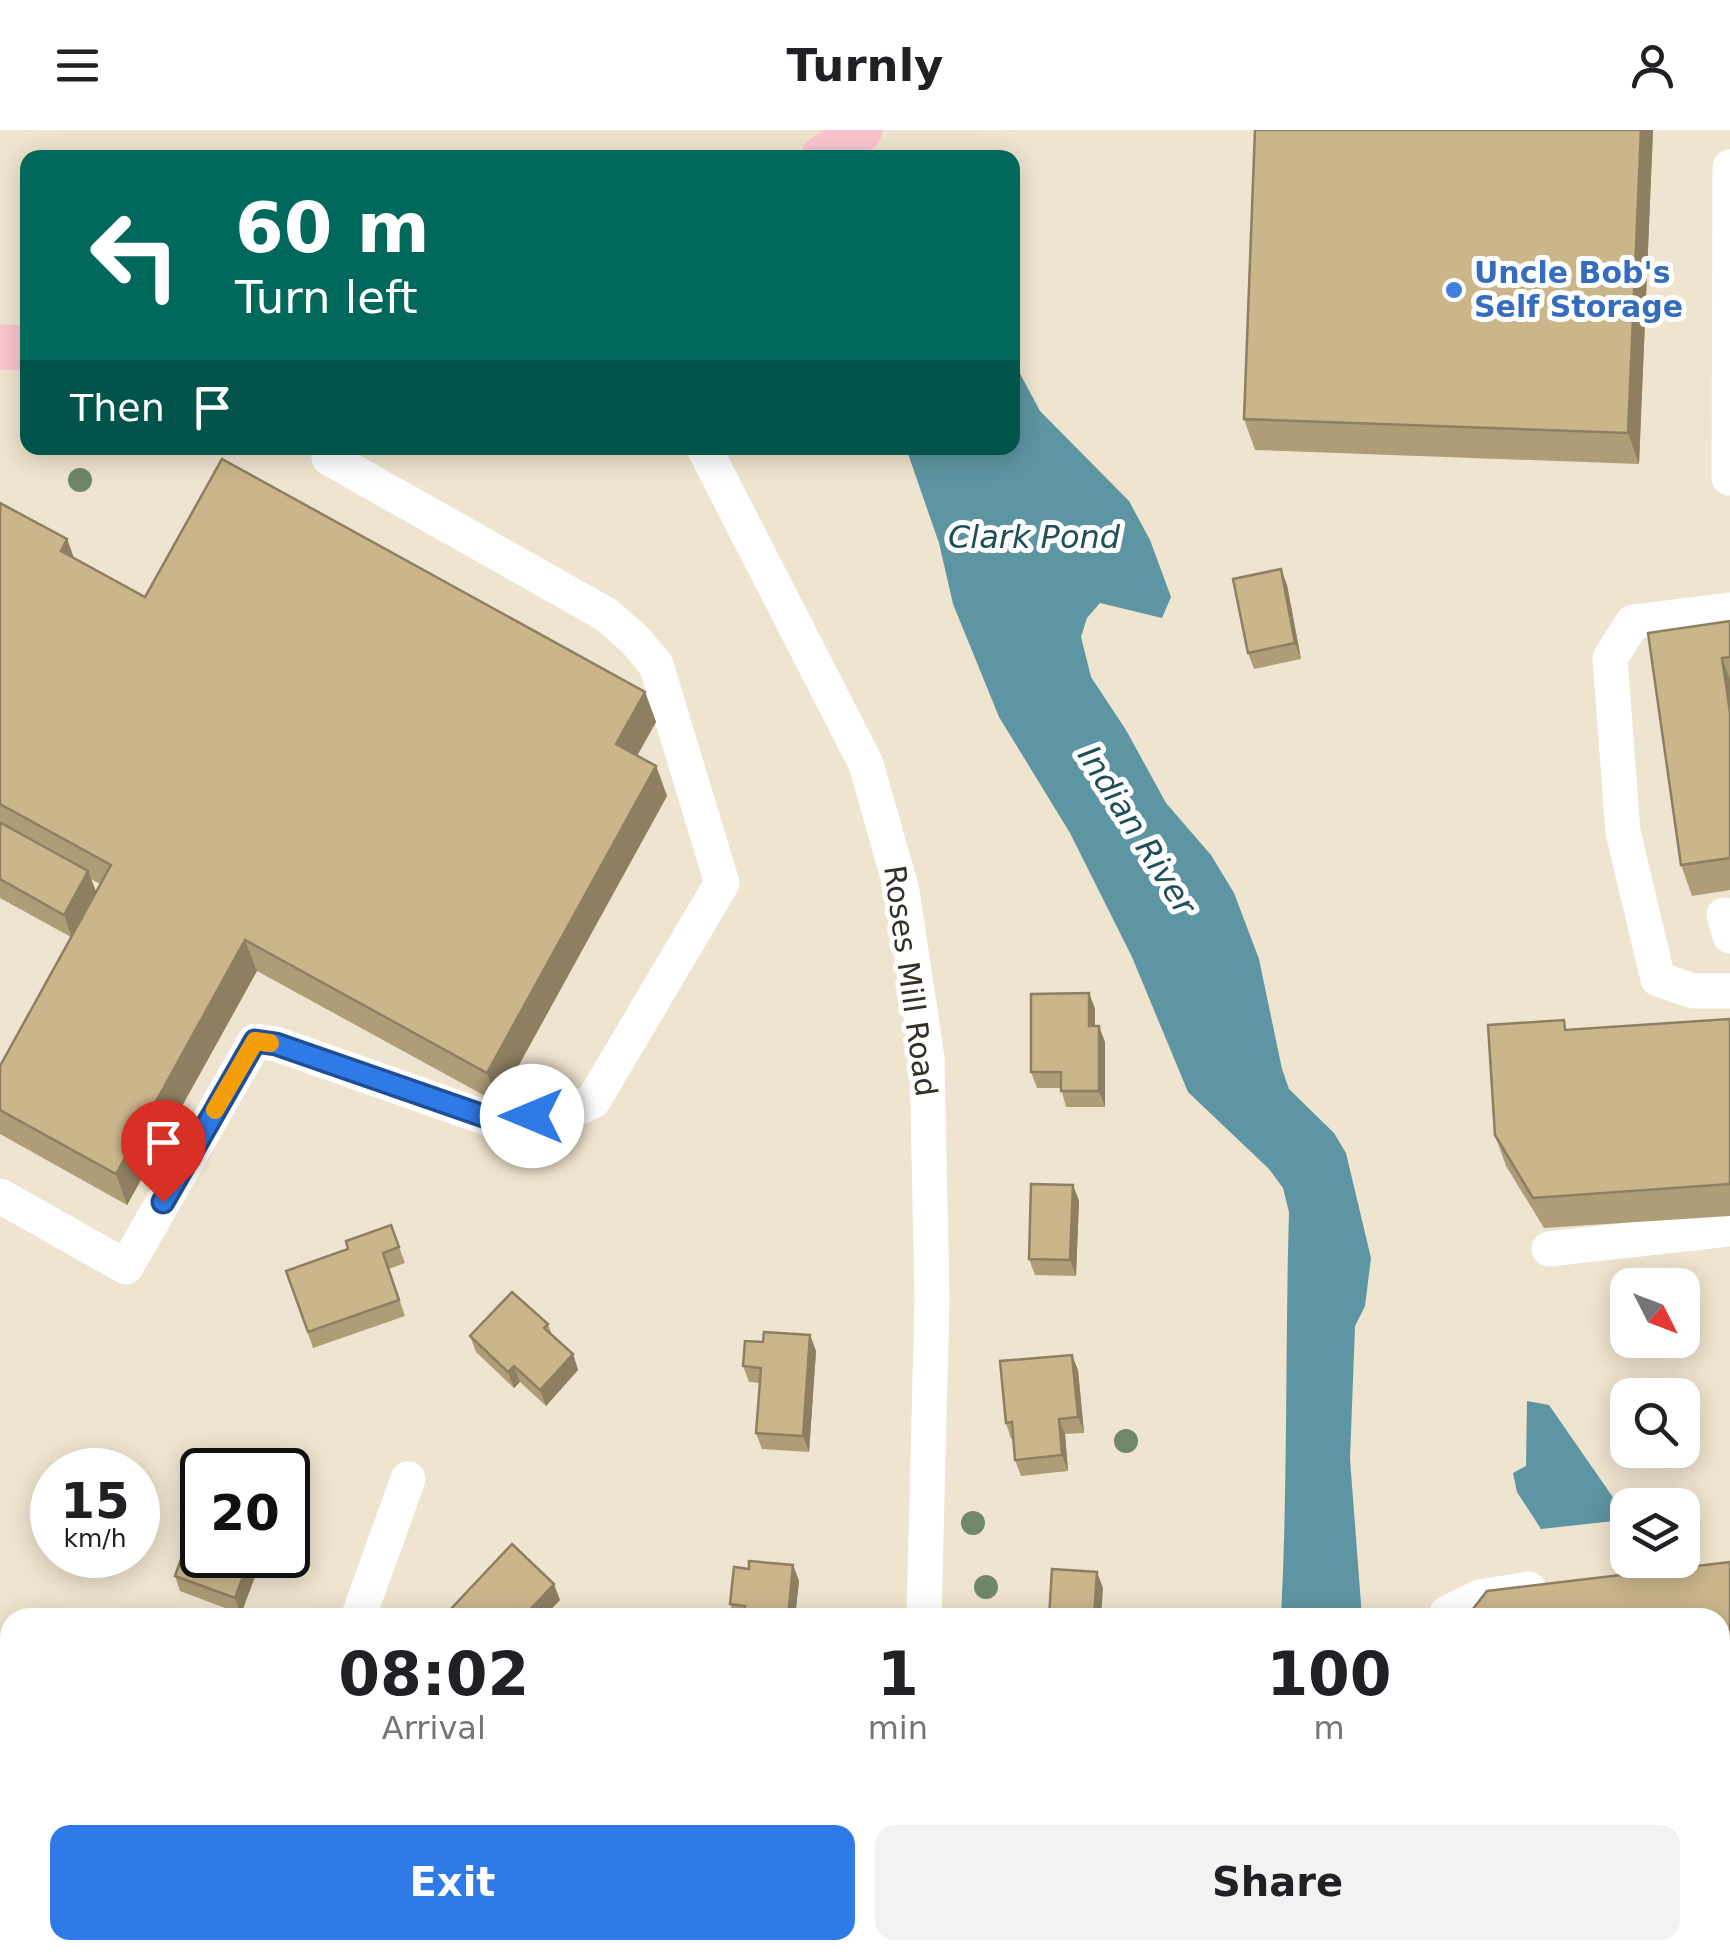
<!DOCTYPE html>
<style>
:root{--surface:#fff;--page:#f2f2f2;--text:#202124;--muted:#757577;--accent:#2e7ae6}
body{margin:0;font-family:"DejaVu Sans",sans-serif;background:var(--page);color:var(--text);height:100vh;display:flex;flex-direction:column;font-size:38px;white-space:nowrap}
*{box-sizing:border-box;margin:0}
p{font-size:32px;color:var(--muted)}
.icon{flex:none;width:55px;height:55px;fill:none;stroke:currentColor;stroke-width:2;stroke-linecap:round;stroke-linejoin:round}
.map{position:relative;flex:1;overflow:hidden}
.side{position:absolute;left:0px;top:1478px;width:1730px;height:352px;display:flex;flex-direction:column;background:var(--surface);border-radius:30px 30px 0 0;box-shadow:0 5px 25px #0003}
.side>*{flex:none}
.hud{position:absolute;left:20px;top:20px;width:1000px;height:305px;border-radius:20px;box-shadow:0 5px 25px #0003;background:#00695c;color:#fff;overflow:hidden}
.needle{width:65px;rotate:132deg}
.fabs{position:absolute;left:1610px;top:1138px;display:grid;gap:20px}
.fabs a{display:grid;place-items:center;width:90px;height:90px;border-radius:20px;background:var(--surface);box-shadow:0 5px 25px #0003;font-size:50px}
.speed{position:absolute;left:30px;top:1318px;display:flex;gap:20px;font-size:50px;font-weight:700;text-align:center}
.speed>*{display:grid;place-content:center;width:130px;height:130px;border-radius:50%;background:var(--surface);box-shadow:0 5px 25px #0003;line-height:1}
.speed small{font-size:25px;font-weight:400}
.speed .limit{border:5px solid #111;border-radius:15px;background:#fff;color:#111}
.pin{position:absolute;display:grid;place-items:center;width:85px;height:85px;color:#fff;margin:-102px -42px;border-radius:50% 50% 50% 0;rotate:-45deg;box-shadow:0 0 10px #0007}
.pin .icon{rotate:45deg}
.me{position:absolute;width:110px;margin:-55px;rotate:270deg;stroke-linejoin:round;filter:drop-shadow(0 0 8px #0008)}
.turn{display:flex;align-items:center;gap:35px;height:210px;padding:0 50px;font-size:45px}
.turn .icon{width:130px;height:130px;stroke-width:2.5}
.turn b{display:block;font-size:70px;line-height:85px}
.then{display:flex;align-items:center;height:95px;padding:0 50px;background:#0003;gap:20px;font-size:38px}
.eta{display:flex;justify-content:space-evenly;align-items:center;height:170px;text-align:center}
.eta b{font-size:60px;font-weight:800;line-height:70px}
.action{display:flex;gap:20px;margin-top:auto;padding:20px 50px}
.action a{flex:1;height:115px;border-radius:20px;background:var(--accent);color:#fff;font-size:40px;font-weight:800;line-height:115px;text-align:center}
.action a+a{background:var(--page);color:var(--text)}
header{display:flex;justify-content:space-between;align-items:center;height:130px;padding:0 50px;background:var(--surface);font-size:45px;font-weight:800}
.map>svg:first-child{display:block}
</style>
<header><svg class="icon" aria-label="menu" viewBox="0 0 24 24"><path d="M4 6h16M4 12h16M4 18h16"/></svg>Turnly<svg class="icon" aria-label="person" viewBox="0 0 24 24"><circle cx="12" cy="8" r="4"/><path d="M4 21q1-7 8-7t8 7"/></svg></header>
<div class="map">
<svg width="1730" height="1828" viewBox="0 0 1730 1828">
<rect width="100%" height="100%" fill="#efe4cf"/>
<g fill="#5e95a2">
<path d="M1013,64L1016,236L1040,281L1129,371L1150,410L1171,467L1162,488L1100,473L1087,488L1081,507L1091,547L1126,600L1166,673L1211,725L1234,763L1259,829L1282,939L1289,959L1334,1003L1346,1023L1371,1128L1365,1176L1355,1196L1350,1329L1362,1487H1281C1288,1352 1285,1217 1289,1082L1283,1058L1269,1039L1188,962L1132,827L1070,703L999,587L953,474L939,413L906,318H1012Z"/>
<polygon points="1527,1271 1549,1275 1619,1376 1614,1391 1541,1399 1517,1362 1513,1343 1526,1336"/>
</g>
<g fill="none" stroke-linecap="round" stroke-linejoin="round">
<g stroke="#fff" stroke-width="35">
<polyline points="704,318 866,634 902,761 927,928 932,1170 924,1488"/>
<polyline points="1729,348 1730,37"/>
<polyline points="1730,480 1633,492 1610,528 1623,702 1658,849 1693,861 1730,861"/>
<polyline points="1724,785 1730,806"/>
<polyline points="0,1066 126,1137 255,911 276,914 495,991 569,982 593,971 722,753 656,535 635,510 607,485 329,328 328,318"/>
<polyline points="1549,1119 1730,1099"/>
<polyline points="358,1488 408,1349"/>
<polyline points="1445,1488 1447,1483 1480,1467 1529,1459"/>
<polyline points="235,1828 238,1820"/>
<polyline points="895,1828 897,1820"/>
<polyline points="1448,1828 1450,1820"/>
</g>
<g stroke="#fac5cf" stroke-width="45">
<polyline points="823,28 860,0"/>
<polyline points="0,217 28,218"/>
</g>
</g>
<g fill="#708866">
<circle cx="80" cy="350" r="12"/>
<circle cx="1126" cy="1311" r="12"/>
<circle cx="973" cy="1393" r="12"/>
<circle cx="986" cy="1457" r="12"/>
</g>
<g fill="#af9d78" fill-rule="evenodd">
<polygon points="1653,0 1639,334 1255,320 1244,289"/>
<path d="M0,373L67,409L74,428L145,467L645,562L656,592L637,625L656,636L667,666L498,973L257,841L127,1075L0,1004V936L71,807L0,768ZM91,749L100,754L96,762Z"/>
<polygon points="1287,455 1301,529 1254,539 1248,523"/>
<polygon points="1730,491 1730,760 1692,766 1681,735"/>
<polygon points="1089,863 1095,879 1095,896 1105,912 1105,977 1066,977 1061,958 1037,958 1031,942"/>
<polygon points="1730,889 1730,1086 1544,1098 1506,1036 1495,1005 1568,900"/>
<polygon points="1073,1055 1079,1071 1076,1146 1035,1145 1029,1129"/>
<polygon points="391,1095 405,1133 389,1139 405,1186 313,1218 286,1141 348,1119"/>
<polygon points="548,1194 552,1205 573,1224 578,1240 546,1276 520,1252 514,1258 476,1222 470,1206"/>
<polygon points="810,1205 816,1221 809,1322 762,1319 756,1303 760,1253 749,1252 743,1236 763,1212"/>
<polygon points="1078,1240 1084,1303 1065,1304 1068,1341 1021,1346 1015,1330 1013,1309 1011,1309 1006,1293"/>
<polygon points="202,1425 263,1425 241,1484 180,1461 175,1446"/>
<polygon points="793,1435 799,1451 795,1488 735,1488 730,1474 749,1439"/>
<polygon points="56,1820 125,1820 122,1828 78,1828"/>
</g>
<g fill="#8e7f62">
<polygon points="1641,0 1653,0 1639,334 1628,303"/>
<polygon points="67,409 78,440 61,421"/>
<polygon points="1281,439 1287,455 1301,529 1295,513"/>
<polygon points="1722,528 1730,549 1730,582"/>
<polygon points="645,562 656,592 627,644 616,614"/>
<polygon points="656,636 667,666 498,973 487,943"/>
<polygon points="88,741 97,764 72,808 64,785"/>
<polygon points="245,810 257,841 127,1075 116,1044"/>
<polygon points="1089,863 1095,879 1095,912 1089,896"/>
<polygon points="1099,896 1105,912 1105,977 1099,961"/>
<polygon points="1073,1055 1079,1071 1076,1146 1070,1130"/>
<polygon points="810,1205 816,1221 809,1322 803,1306"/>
<polygon points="573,1224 578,1240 546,1276 540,1260"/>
<polygon points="1072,1225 1078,1240 1084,1303 1078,1287"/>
<polygon points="514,1236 520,1252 514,1258 508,1242"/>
<polygon points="1059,1289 1065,1304 1068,1341 1062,1325"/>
<polygon points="251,1425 263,1425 241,1484 235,1468"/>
<polygon points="793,1435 799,1451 795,1488 788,1488"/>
<polygon points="1097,1442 1103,1458 1101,1488 1094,1488"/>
<polygon points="554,1454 560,1470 543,1488 526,1488 525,1485"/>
<polygon points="518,1479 521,1488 509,1488"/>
<polygon points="114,1820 125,1820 122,1828 112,1828"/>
<polygon points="400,1820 411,1820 408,1828 397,1828"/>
<polygon points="754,1820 763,1820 762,1828 752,1828"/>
</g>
<g fill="#cbb68c" stroke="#8e7f62" stroke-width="2.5">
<polygon points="1255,0 1641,0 1628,303 1244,289"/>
<polygon points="222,329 645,562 616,614 656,636 487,943 245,810 116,1044 0,980 0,936 111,735 0,674 0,373 67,409 61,421 145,467"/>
<polygon points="1281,439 1295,513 1248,523 1233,449"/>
<polygon points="1730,491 1730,527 1722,528 1730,582 1730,728 1681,735 1648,503"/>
<polygon points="1,693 88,741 64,785 0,749 0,696"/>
<polygon points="1089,863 1089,896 1099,896 1099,961 1061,961 1061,942 1031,942 1031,864"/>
<polygon points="1730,889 1730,1054 1533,1068 1495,1005 1488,895 1564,890 1565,900"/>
<polygon points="1031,1054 1073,1055 1070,1130 1029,1129"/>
<polygon points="391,1095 399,1117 383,1123 399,1170 308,1202 286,1141 348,1119 346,1111"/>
<polygon points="512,1162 548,1194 544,1198 573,1224 540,1260 514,1236 508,1242 470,1206"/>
<polygon points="764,1202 810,1205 803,1306 756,1303 761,1238 743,1236 745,1211 763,1212"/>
<polygon points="1072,1225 1078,1287 1059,1289 1062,1325 1015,1330 1012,1292 1006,1293 1000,1231"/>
<polygon points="196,1387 202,1390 202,1425 251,1425 235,1468 175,1446"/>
<polygon points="512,1414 554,1454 525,1485 518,1479 509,1488 453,1488 448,1482"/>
<polygon points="749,1431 793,1435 788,1488 744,1488 745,1476 730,1474 734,1437 749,1439"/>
<polygon points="1730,1432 1730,1825 1727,1828 1630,1828 1629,1820 1720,1820 1720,1488 1466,1488 1487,1461"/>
<polygon points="1052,1439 1097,1442 1094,1488 1049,1488"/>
<polygon points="95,1820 114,1820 111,1826"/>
<polygon points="329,1820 400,1820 397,1828 326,1828"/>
<polygon points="706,1820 754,1820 752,1828 705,1828"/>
</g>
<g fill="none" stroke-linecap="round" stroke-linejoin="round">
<defs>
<polyline id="route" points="163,1072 255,911 276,914 495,990 532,986"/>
</defs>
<use href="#route" stroke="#1e4f96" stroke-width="25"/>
<use href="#route" stroke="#2e7ae6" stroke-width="18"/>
<polyline stroke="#f59e0b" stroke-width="18" points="215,980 255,911 270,913"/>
</g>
<circle fill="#3f7fe0" stroke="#fff" stroke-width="4" cx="1454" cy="160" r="10"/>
<g text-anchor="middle" stroke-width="10" stroke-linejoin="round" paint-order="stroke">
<g font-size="30" font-weight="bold" fill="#366cbe" stroke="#fff" text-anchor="start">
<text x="1474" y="153">Uncle Bob's<tspan x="1474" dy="34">Self Storage</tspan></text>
</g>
<g font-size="30" fill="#343028" stroke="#fff">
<text transform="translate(910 851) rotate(82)" y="10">Roses Mill Road</text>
</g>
<g font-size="32" font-style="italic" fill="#1e4f59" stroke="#fff">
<text x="1034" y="418">Clark Pond</text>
<text transform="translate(1137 700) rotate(58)" y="11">Indian River</text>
</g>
</g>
</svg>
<div class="fabs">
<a><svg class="needle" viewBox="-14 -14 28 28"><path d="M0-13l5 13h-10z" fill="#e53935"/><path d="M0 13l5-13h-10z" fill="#757577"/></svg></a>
<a><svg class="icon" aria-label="search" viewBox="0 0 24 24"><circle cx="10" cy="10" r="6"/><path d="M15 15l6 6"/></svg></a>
<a><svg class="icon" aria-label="layers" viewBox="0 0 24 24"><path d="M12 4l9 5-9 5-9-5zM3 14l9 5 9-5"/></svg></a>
</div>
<div class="speed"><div>15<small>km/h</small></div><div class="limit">20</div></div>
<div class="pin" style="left:163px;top:1072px;background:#d93025"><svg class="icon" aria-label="arrive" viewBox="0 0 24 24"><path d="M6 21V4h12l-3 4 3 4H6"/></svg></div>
<svg class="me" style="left:532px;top:986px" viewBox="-20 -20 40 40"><circle r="19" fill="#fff"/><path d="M0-13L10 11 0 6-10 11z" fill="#2e7ae6"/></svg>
<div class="hud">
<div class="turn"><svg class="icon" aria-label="left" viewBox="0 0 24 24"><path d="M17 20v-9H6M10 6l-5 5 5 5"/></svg><div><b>60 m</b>Turn left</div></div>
<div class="then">Then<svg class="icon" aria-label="arrive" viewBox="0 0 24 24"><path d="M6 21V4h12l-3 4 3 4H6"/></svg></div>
</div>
<section class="side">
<div class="eta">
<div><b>08:02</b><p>Arrival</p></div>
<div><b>1</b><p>min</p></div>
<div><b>100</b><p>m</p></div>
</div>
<div class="action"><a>Exit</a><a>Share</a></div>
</section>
</div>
